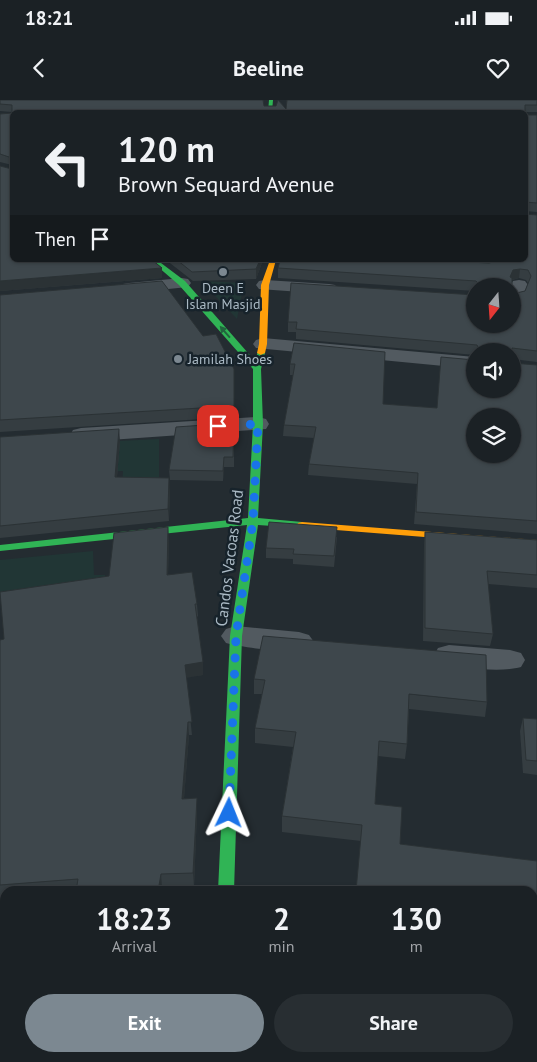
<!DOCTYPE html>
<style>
:root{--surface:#1b2125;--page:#282e32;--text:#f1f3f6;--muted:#a0a3a7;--line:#393e42;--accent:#7c8891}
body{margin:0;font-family:"PT Sans",sans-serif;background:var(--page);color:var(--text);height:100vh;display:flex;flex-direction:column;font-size:19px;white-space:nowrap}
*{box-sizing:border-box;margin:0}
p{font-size:16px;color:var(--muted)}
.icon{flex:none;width:28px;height:28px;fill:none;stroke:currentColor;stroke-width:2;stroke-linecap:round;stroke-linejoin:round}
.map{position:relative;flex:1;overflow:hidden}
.side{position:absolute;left:0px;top:786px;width:538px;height:176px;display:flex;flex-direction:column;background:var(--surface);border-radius:15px 15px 0 0;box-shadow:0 1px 4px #0004,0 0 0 1px var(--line)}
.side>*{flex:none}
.top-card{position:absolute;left:10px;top:10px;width:518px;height:152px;border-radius:8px;box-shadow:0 1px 4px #0004,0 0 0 1px var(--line);background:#1b2125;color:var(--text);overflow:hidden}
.needle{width:32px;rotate:197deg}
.buttons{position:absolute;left:466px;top:178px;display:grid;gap:10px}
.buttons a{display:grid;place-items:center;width:55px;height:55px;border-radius:50%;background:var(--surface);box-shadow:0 1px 4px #0004,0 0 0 1px var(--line);font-size:25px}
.pin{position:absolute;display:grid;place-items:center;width:42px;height:42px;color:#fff;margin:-21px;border-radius:10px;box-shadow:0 2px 8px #0006}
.me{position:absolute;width:55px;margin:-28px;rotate:2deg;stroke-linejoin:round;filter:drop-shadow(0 0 4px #0008)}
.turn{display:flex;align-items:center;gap:18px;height:105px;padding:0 25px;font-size:22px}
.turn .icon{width:65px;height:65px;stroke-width:2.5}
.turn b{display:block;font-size:35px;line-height:42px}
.then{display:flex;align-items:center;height:48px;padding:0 25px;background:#0003;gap:10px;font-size:19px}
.eta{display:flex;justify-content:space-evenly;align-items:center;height:85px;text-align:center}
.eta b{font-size:30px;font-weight:700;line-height:35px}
.button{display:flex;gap:10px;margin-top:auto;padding:10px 25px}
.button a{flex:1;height:58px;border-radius:30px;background:var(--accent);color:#fff;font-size:20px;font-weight:700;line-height:58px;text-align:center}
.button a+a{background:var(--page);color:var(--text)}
.status{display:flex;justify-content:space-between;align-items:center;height:35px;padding:0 25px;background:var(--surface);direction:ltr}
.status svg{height:14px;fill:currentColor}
header{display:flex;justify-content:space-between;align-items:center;height:65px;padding:0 25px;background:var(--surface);font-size:22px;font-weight:700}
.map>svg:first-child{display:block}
</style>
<div class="status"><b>18:21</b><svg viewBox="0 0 49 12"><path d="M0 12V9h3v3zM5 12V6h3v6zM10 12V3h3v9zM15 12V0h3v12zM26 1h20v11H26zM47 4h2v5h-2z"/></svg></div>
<header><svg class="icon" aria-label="back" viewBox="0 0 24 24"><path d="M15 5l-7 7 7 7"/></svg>Beeline<svg class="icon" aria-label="heart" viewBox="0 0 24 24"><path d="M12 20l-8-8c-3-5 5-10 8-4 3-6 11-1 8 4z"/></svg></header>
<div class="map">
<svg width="537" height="962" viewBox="0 0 537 962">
<rect width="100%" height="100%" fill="#242c31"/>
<g fill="#213635">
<polygon points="201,181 244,183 237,219"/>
<polygon points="159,339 159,385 122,387 123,371 93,372 35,345"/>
<polygon points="93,451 94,475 105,475 106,488 83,487 0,495 0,460"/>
</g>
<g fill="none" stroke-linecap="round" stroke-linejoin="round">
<g fill="#525a60" fill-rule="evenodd">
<polygon points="182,178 188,179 191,183 188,187 129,193 123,192 120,188 123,184 129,183"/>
<polygon points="265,180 329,184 335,185 338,189 335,193 329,194 259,189 256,185 259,181"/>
<polygon points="519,180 525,181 528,185 522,200 512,202 512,186 510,186 513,181"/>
<polygon points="263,238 475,257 475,269 256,248 253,244 256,240"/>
<polygon points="258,317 266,319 269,324 266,329 81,342 73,340 70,335 73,330 81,328"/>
<path d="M236,526L299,532L309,535L314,542L309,549C290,554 246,548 226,543L221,536L226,529Z"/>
<path d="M449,545L510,550L521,553L525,560L521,567C500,573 460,568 438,562L434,555L438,548Z"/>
<polygon points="288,958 334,958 336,962 290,962"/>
</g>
<g fill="#30b455" fill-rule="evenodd">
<polygon points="269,0 273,0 272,12 268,12"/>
<polygon points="150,160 157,160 185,181 255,261 258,251 265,253 261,269 263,324 258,418 302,422 307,425 302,428 258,425 242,536 234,791 218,791 230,536 247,425 0,451 0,445 248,418 253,324 253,269 179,185"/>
<rect x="206" y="958" width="18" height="4"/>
</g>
<g fill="#ff9f0a" fill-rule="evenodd">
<polygon points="270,160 276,160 269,185 267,244 265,253 261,255 257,253 259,244 261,185"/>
<polygon points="302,422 537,440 537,446 298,427 297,425 298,423"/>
</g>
</g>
<g fill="#353d41">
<polygon points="0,0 263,0 264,6 276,6 278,0 286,9 287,0 537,0 537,12 12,12 12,160 152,160 162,168 162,178 0,191 0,66 12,69 12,65 0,62 0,14 12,13 12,12 0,11"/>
<polygon points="525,15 537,15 537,112 525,111"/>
<polygon points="537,115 537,262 512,259 512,251 475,251 475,255 296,239 296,232 288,232 288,222 475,224 525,191 528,183 526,180 519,178 512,180 512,186 475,186 475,191 278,178 278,168 489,163 496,162 486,160 525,160"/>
<polygon points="166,160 263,160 256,179 193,181"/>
<polygon points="0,195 203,236 234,269 234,317 0,332"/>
<polygon points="294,243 383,304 437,308 537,265 537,434 414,424 417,384 308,375 309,364 314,338 283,336 284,325 293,275 290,275 290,264"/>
<polygon points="234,323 234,367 224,367 223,381 170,380 169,370"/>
<polygon points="0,337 120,341 117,377 170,390 169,421 0,438"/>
<polygon points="425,432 537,440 537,488 488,484 493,534 490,546 423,541 424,444"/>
<polygon points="337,437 334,467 293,464 293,459 266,458 266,448"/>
<polygon points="169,440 168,474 197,504 198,516 197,517 203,575 186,577 192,635 189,635 184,698 197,712 194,787 162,787 162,791 5,791 5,798 0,799 0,540 4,539"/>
<polygon points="254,579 487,602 485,617 409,609 407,644 405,659 378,656 375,704 400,744 537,761 537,860 532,859 532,791 361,741 282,732 282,716 293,647 255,643 255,628 262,594 254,594"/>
<polygon points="523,618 537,619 537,675 523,673 520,631"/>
</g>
<g fill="#2b3235">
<polygon points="260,160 263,160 256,179 256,169"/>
<polygon points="162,168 162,178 0,191 0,181"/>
<polygon points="520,169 519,178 511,180 510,177 513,170"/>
<polygon points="119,329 120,341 116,389 115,377"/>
<polygon points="224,357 224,367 223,381 223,371"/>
<polygon points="169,378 170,390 169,421 168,409"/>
<polygon points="168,427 169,440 168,487 167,475"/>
<polygon points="203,562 203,575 186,578 185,565"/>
<polygon points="188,622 189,635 183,712 182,699"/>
<polygon points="197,698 197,712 194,787 193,773"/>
<polygon points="161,774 162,787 162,791 158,791"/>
</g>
<g fill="#3e474c" stroke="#2b3235" fill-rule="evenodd">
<polygon points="0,0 263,0 264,6 276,6 278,0 286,9 287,0 537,0 537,5 525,5 525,12 12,12 12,160 152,160 162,168 0,181 0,66 12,69 12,58 0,54 0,14 12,13 12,5 0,4"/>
<polygon points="525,15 537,15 537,103 525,102 525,105"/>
<polygon points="525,114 537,115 537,251 512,248 512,251 478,251 478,247 477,245 296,229 297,222 288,222 291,183 475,195 475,224 512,224 512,194 525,191 531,176 528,170 520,169 513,170 510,177 512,178 512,186 478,186 478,183 476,181 278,168 280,160 427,160 489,163 497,161 497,160 525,160"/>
<polygon points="177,160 260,160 256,169 192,172"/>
<polygon points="162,181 203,236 216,234 234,269 234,306 0,320 0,195"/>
<path d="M294,243L385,252L383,304L437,308L441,257L475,260V289H512V263L537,265V421L416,412L418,373L309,364L316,327L284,325L295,264H290ZM475,316H512V354H475Z"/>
<polygon points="234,323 233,357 224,357 223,371 169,370 176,327"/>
<polygon points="119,329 115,377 169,378 168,409 0,426 0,337"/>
<polygon points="269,422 337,427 334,456 293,454 294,449 266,448"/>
<polygon points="168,427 167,475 192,472 197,504 195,504 203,562 185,565 192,622 188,622 182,699 197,698 193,773 161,774 158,791 76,791 78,779 0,785 0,540 4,539 0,492 109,476 114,433"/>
<polygon points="425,432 537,440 537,475 487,471 493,534 425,528"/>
<polygon points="263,536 486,555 487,602 409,594 407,644 379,641 375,704 402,707 400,744 537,761 537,844 532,844 532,791 356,791 362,725 282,716 296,632 255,628 265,580 254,579"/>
<polygon points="523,618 537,619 537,661 526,660"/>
<polygon points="249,958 286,958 289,962 249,962"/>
</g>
<defs><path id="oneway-solid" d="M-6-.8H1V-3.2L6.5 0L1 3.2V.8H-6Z" transform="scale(1.25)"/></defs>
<use fill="#22643e" href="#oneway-solid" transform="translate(225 232) rotate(-131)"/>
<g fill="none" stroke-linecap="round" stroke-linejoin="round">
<polyline stroke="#1a73e8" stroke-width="9" stroke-dasharray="0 16.2" points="218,326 258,324 253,421 236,536 229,713"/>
</g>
<g fill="#7c8891" stroke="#17232b" stroke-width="2">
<circle cx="223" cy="172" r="5"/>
<circle cx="178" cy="259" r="5"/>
</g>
<g text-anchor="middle" stroke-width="5" stroke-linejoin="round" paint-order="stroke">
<g font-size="14" fill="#abbac5" stroke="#17232b">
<text x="223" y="193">Deen E<tspan x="223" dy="16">Islam Masjid</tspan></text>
<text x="188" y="264" text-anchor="start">Jamilah Shoes</text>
</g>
<g font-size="16" fill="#abbac5" stroke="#17232b">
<text transform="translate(229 458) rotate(-83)" y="6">Candos Vacoas Road</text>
</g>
</g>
</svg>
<div class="buttons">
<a><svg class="needle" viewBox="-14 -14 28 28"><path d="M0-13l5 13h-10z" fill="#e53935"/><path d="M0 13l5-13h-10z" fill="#a0a3a7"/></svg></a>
<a><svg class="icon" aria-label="sound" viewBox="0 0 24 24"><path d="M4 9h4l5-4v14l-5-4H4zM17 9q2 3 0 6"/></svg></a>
<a><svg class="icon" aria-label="layers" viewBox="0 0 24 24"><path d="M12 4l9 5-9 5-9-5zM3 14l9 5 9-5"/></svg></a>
</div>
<div class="pin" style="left:218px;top:326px;background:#d93025"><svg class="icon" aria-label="arrive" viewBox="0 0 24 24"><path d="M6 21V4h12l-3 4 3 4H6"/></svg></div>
<svg class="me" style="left:229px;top:713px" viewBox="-20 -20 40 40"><path d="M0-17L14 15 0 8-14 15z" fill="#1a73e8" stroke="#fff" stroke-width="4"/></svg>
<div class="top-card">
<div class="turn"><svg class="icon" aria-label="left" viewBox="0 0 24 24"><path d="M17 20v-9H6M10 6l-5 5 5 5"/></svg><div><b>120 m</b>Brown Sequard Avenue</div></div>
<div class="then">Then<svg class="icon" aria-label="arrive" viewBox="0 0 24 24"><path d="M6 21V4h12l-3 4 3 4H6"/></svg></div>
</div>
<section class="side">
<div class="eta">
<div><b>18:23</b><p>Arrival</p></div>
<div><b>2</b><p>min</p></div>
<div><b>130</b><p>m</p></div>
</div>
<div class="button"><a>Exit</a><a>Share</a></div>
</section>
</div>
